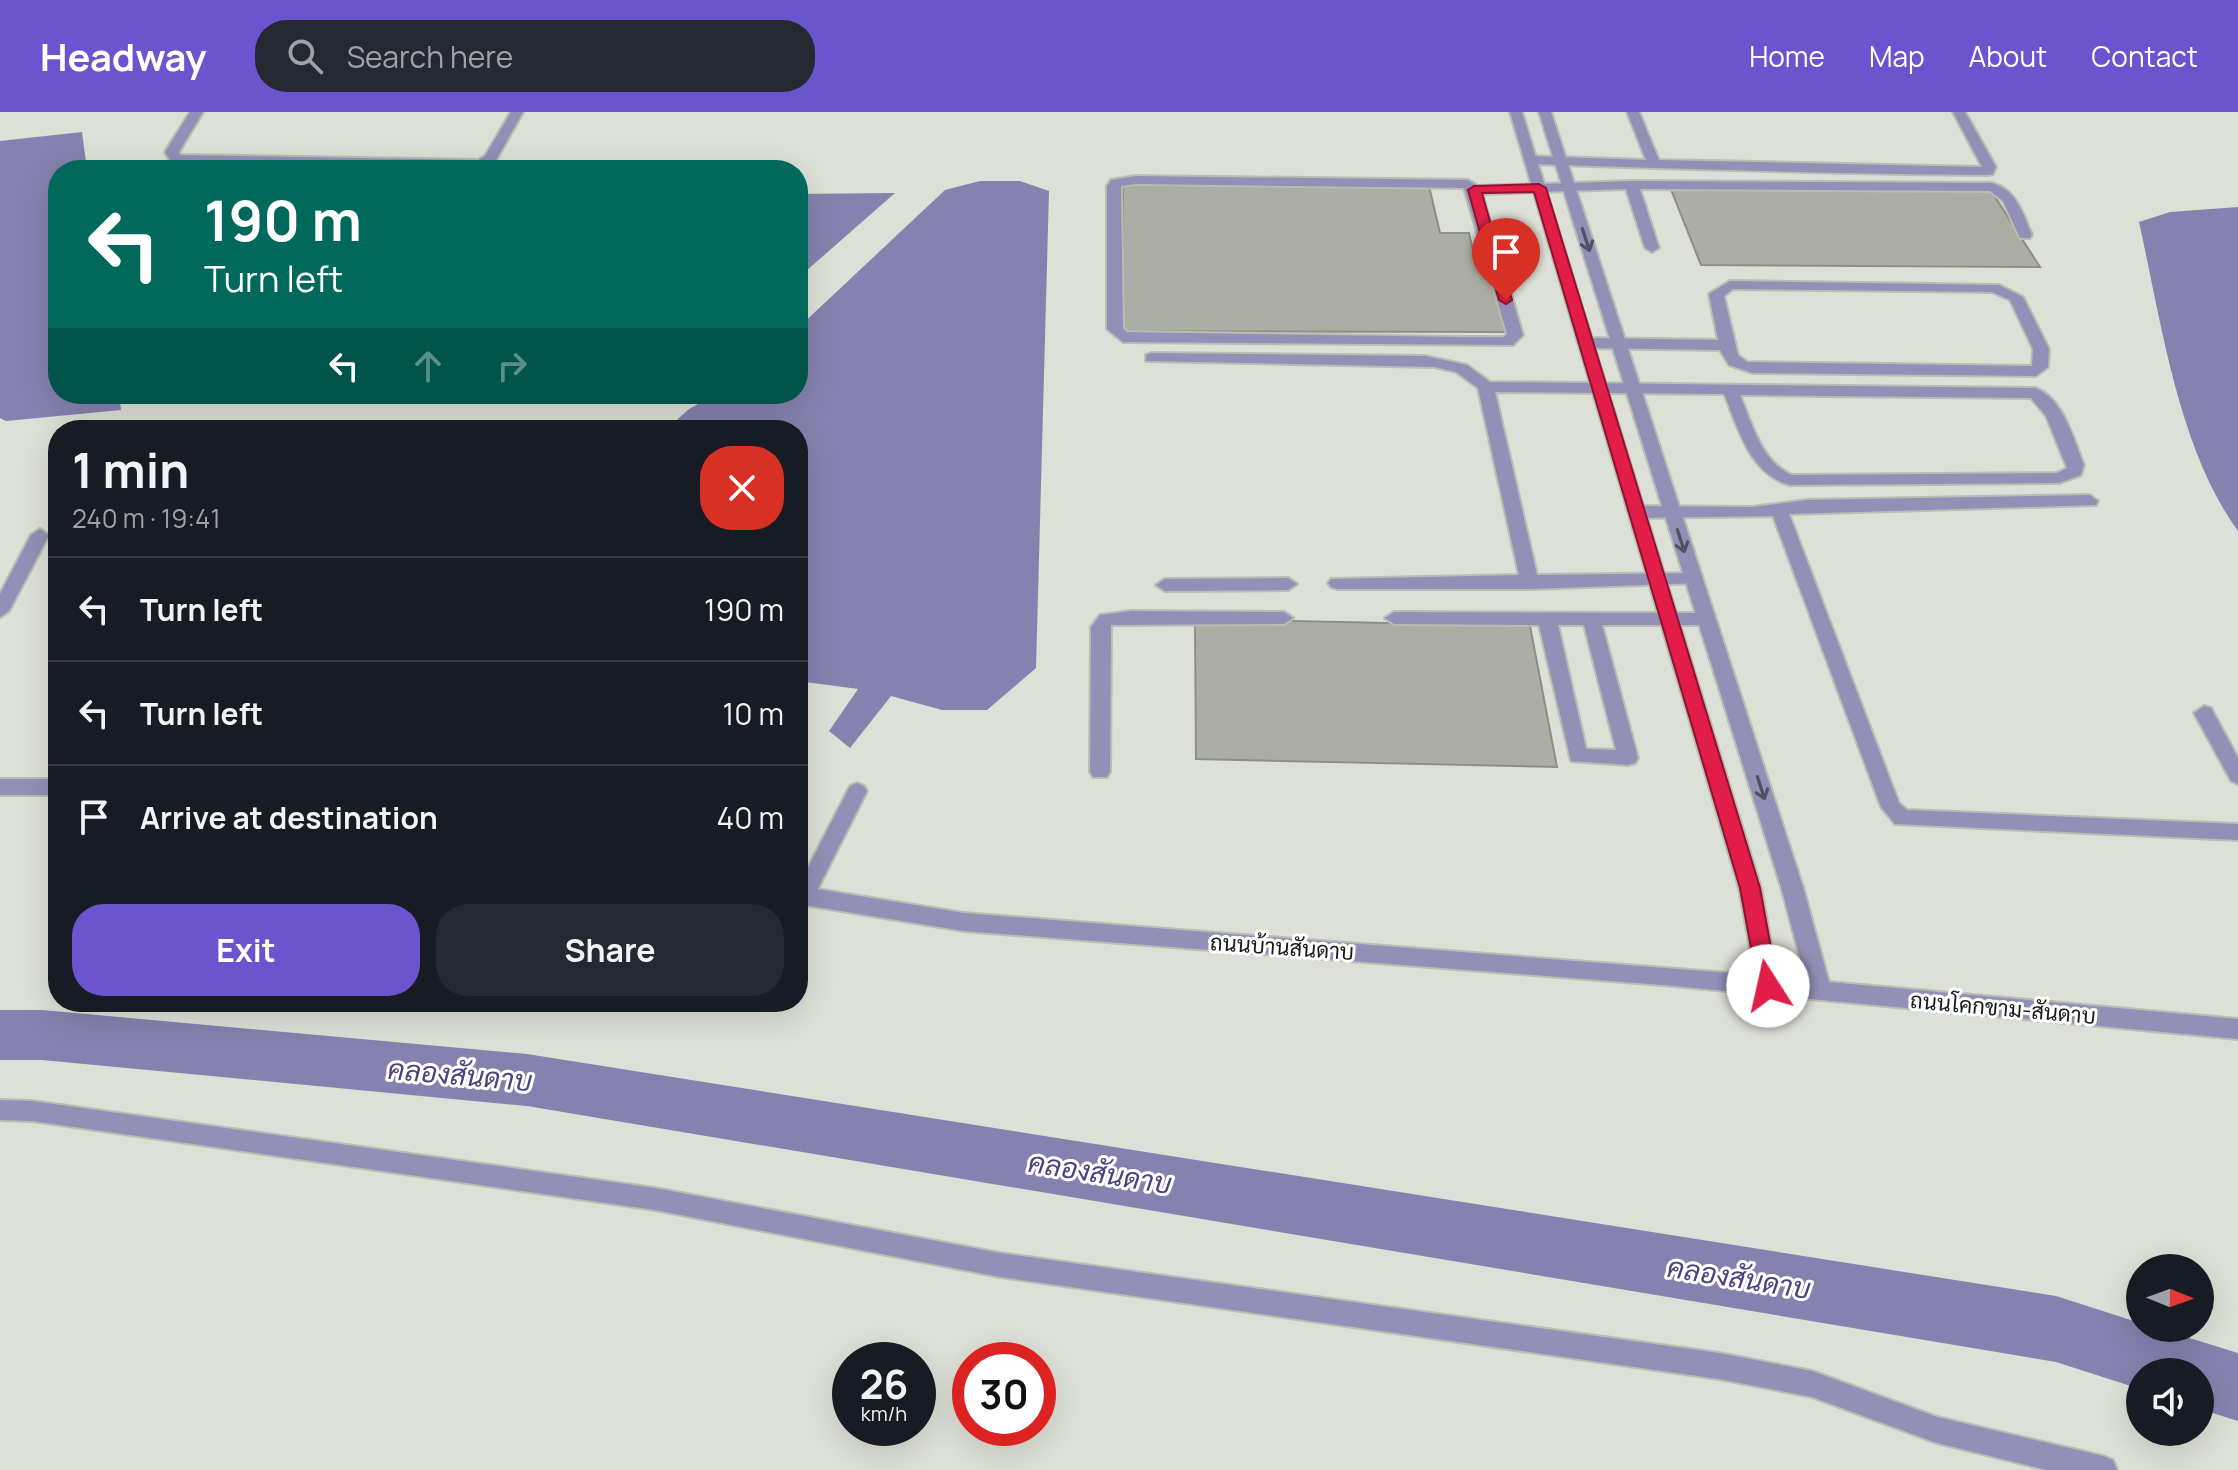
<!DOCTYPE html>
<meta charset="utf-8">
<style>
:root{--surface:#171b24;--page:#242831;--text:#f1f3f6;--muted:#9ea1a6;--line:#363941;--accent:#6c54ce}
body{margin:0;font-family:Manrope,Sarabun,sans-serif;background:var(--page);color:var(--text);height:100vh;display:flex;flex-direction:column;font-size:30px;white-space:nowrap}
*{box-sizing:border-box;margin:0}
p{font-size:26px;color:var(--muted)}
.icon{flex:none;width:44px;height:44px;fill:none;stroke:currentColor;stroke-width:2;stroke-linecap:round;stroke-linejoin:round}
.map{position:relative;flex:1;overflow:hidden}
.details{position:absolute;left:48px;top:308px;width:760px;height:592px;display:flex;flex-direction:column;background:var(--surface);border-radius:32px;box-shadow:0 8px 32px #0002}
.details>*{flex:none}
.top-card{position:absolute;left:48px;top:48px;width:760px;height:244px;border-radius:32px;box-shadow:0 8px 32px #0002;background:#00695c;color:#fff;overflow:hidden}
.needle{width:52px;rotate:91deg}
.controls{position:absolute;left:2126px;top:1142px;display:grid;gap:16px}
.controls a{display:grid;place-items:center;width:88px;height:88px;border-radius:50%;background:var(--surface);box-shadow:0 8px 32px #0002;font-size:40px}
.speed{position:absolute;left:832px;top:1230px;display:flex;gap:16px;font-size:40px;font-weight:700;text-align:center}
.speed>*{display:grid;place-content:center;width:104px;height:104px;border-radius:50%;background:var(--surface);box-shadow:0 8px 32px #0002;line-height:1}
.speed small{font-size:20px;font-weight:400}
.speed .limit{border:12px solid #d22;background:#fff;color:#111}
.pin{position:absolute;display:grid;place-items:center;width:68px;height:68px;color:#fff;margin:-82px -34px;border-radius:50% 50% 50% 0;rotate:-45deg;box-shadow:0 0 8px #0007}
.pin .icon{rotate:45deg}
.me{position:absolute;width:88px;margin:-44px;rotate:350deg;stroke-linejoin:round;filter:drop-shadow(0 0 6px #0008)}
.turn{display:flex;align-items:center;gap:28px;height:168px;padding:0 24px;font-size:36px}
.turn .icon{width:104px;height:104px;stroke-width:2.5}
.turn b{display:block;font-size:56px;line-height:68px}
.lanes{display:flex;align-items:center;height:76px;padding:0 24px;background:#0003;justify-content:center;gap:40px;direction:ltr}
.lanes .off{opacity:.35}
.round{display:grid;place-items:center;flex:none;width:84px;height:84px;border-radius:32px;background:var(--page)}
.headline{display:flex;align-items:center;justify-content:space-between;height:136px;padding:0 24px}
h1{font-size:48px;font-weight:700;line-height:60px}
.primary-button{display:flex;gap:16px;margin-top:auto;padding:16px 24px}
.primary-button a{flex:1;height:92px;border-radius:32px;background:var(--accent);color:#fff;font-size:32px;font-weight:700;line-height:92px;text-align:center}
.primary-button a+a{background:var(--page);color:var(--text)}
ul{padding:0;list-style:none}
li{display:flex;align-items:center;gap:24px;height:104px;padding:0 24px;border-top:2px solid var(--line)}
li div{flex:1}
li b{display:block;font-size:30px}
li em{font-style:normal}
header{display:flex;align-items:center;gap:48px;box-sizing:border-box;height:112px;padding:0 40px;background:var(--accent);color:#fff}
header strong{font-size:38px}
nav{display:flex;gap:44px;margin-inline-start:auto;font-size:28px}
.search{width:560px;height:72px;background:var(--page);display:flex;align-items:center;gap:20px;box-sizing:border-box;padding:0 28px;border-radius:32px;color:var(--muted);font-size:30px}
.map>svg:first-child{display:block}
</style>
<header>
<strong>Headway</strong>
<div class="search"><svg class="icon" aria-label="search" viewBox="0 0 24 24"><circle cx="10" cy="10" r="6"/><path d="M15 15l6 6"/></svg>Search here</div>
<nav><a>Home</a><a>Map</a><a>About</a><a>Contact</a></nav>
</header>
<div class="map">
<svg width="2238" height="1358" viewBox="0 0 2238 1358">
<rect width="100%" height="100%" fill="#dde0d6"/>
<g fill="#8582af">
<polygon points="82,20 87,58 58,58 58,282 119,282 121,298 6,309 0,306 0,29"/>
<polygon points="980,69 1020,69 1049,79 1036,556 987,598 942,598 891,584 850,636 829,619 858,577 798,569 798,318 666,318 689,297 716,282 798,282 798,216 945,78"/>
<polygon points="895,81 798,166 798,82"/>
<path d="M2238,95V419C2178,337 2161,208 2139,110L2170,100Z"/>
</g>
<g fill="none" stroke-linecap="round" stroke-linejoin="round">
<polygon fill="#8582af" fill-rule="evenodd" points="0,898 42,898 527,942 2056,1184 2140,1211 2140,1216 2157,1216 2238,1241 2238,1309 2200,1297 2200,1260 2140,1260 2140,1277 2056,1250 527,994 42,948 0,948"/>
</g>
<g fill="#acaea5" stroke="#8d8f86" stroke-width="2">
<polygon points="1123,73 1429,74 1440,121 1469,121 1475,147 1491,147 1511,220 1123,219"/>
<polygon points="1670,75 1990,77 2040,155 1701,153"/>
<polygon points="1195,507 1530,514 1557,655 1196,647"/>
</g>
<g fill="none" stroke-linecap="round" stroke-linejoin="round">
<defs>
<g id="lane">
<polygon points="190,0 203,0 179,40 180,43 478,48 485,44 511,0 523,0 495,50 480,56 171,50 165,40"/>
<path d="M1627,0H1639L1659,48L1982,55L1953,0H1965L1996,55L1993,62L1988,63C1835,62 1683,57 1531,52L1524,48L1531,44L1646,48Z"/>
<path d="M1136,64L1468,68L1478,74L1632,69L1992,71C2017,78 2023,102 2032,123L2030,126H2020L2003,89L1990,79L1640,77L1659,136L1652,140L1645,136L1626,77L1482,82L1523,223L1513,233L1123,230L1107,217V74L1111,68ZM1136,72L1464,76L1507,222L1504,225H1463L1127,220L1123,216L1121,74Z"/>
<path d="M1730,169L1999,173L2023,185L2049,237L2048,255L2036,264L1753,261L1729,253L1720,238L1587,236L1579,231L1587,226L1718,228L1709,182ZM1733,177L1992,180L2010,188L2033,237L2032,254L1747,250L1738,243L1724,184Z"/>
<path d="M1151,241L1425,244L1467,253L1490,270L2035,276C2063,285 2074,329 2084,353L2081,363L2059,371L1790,373C1749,362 1739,317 1724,282L1495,280L1537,463L1694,461L1700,463L1703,467L1700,471L1530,477H1337L1331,475L1328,471L1331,467L1519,463L1478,276L1456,260L1435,255L1146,249V243ZM1740,283L2031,286L2046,304L2067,356L2057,361L1792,363C1761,350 1752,311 1740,283Z"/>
<polygon points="2090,383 2098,389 2096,393 1789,402 1899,691 1907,698 2238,712 2238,728 1895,712 1881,695 1773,404 1637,406 1628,400 1637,394 1752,395 1807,388"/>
<polygon points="40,417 49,423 9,499 0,505 0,482 31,423"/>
<polygon points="1288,466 1297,472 1288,478 1165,479 1156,473 1165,467"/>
<polygon points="1131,499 1284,500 1293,506 1284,512 1111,513 1110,660 1107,665 1093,665 1090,660 1091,515 1100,503"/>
<path d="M1394,500L1706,501L1715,507L1706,513H1602L1638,646L1635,651L1628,653L1571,649L1539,513L1394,512L1385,506ZM1558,513H1584L1616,638L1586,637Z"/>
<polygon points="2204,594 2211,596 2238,646 2238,672 2231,669 2194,601"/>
<polygon points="857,671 864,674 867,679 811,790 798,791 798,775 850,674"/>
</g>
<g id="street">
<polygon points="1510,0 1522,0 1761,776 1777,865 1806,868 1781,775 1539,0 1551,0 1803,775 1829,870 2238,907 2238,927 1662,873 964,819 798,792 798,774 964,801 1755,863 1739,776"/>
<rect x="0" y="667" width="58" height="16"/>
<polygon points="0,988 32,989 655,1076 1000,1141 1719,1241 1812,1259 1937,1305 2103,1344 2113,1348 2117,1358 2047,1358 1937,1331 1812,1285 1719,1267 1000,1165 655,1098 32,1009 0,1008"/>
</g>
</defs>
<use href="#lane" stroke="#babdb4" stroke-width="4"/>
<use href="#street" stroke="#babdb4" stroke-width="4"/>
<use href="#lane" fill="#9390b7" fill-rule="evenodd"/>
<use href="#street" fill="#9390b7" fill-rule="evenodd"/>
</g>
<defs><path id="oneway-shaft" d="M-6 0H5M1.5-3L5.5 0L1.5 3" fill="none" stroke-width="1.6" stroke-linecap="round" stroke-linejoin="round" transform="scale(2)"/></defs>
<g stroke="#505060">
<use href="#oneway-shaft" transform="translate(1586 128) rotate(72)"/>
<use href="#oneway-shaft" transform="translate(1681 429) rotate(72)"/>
<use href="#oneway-shaft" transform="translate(1761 676) rotate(72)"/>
</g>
<polygon fill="#e11d48" stroke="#92132f" stroke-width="2" points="1539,72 1546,76 1760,776 1778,874 1775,880 1768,882 1761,880 1758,874 1740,776 1534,80 1482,81 1512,188 1506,192 1499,188 1468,78 1474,74"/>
<g text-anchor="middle" stroke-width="6" stroke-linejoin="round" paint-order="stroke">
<g font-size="22" fill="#1a1b18" stroke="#fff">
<text transform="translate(1282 835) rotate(4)" y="8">ถนนบ้านสันดาบ</text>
<text transform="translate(2003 896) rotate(5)" y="8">ถนนโคกขาม-สันดาบ</text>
</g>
<g font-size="28" font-style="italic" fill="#4b437f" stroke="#fff">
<text transform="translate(460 963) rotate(5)" y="10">คลองสันดาบ</text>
<text transform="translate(1100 1061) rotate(9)" y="10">คลองสันดาบ</text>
<text transform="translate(1739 1166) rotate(9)" y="10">คลองสันดาบ</text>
</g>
</g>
</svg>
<div class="controls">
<a><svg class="needle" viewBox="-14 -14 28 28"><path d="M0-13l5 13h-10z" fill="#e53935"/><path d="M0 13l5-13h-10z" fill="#9ea1a6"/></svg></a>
<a><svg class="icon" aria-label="sound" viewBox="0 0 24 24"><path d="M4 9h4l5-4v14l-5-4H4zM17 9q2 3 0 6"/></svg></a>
</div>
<div class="speed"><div>26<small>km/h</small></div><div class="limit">30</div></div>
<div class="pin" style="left:1506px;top:188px;background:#d93025"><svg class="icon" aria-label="arrive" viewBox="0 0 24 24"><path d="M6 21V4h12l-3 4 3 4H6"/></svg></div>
<svg class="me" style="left:1768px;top:874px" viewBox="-20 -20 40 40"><circle r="19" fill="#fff"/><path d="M0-13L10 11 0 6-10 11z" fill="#e11d48"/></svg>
<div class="top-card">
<div class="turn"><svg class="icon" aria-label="left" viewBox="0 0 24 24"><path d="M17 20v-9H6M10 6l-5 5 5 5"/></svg><div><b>190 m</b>Turn left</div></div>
<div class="lanes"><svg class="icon" aria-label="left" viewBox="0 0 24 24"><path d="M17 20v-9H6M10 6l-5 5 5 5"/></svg><svg class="icon off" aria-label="ahead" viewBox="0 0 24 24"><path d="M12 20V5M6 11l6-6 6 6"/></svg><svg class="icon off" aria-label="right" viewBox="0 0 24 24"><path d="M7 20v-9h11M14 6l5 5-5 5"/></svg></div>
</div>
<section class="details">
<div class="headline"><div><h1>1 min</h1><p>240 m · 19:41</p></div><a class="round" style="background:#d93025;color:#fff"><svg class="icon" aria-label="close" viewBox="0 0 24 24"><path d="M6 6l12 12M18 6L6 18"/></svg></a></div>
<ul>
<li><svg class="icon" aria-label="left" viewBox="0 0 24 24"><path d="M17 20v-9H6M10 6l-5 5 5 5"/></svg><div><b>Turn left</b></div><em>190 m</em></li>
<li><svg class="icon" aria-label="left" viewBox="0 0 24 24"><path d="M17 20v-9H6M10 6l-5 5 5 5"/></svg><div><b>Turn left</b></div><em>10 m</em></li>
<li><svg class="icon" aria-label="arrive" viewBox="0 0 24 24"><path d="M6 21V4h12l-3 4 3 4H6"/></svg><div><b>Arrive at destination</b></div><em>40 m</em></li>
</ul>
<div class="primary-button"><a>Exit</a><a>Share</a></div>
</section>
</div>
